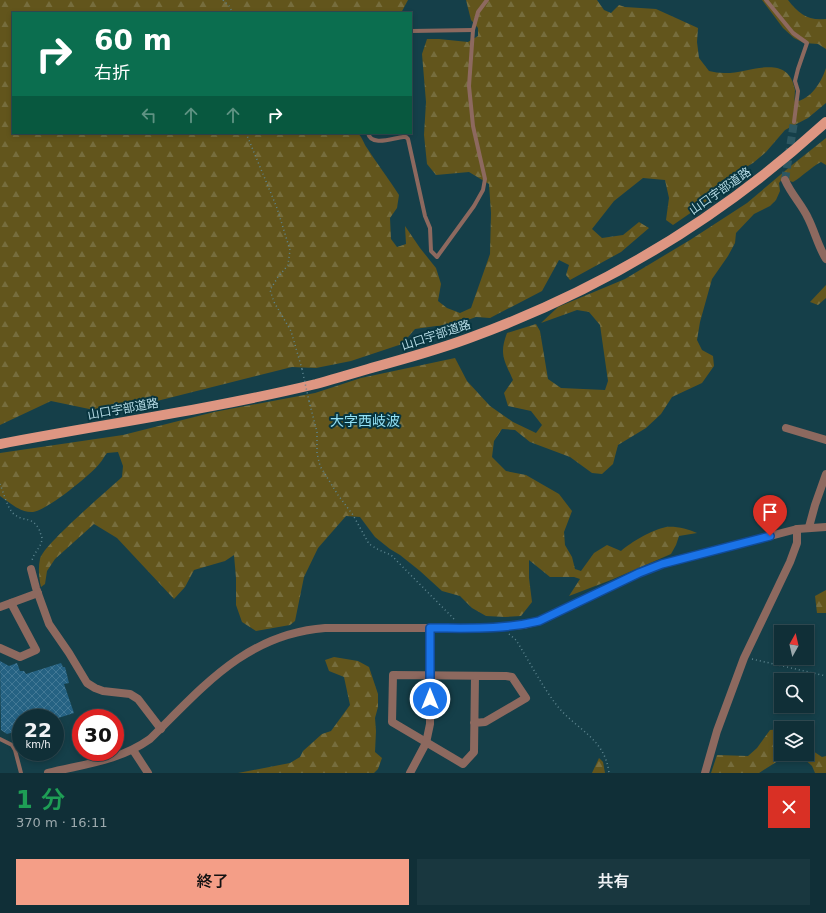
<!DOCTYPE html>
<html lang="ja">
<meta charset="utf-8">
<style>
:root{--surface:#102f37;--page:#19373f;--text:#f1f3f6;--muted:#9ca9ad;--line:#304a52;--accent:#f49e87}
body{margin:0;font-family:"DejaVu Sans","Noto Sans JP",sans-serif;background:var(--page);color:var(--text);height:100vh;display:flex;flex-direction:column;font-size:15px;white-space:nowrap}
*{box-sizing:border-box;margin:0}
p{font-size:13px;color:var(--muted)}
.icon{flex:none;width:22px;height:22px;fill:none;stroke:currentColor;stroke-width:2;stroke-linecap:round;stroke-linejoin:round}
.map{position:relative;height:773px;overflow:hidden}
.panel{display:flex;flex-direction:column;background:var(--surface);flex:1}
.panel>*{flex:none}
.top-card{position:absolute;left:12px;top:12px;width:400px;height:122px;border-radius:0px;box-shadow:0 2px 6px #0003,0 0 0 1px var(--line);background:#0b6e4f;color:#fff;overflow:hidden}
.needle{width:26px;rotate:8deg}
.fabs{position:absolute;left:774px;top:625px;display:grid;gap:8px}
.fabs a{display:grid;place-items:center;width:40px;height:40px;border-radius:0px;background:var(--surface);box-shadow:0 2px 6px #0003,0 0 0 1px var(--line);font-size:20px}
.speed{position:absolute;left:12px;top:709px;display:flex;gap:8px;font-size:20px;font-weight:700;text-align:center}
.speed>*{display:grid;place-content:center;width:52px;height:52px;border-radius:50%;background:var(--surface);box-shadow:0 2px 6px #0003,0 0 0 1px var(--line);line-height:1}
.speed small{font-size:10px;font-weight:400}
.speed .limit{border:6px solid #d22;background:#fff;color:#111}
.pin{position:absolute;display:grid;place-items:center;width:34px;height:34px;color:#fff;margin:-41px -17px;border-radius:50% 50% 50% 0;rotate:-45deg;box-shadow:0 0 4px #0007}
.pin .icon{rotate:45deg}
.me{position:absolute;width:44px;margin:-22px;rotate:0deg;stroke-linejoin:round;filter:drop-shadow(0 0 3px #0008)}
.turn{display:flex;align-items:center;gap:14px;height:84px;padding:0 16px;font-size:18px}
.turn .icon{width:52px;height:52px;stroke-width:2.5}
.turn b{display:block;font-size:28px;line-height:34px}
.lanes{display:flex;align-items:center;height:38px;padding:0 16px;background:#0003;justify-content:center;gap:20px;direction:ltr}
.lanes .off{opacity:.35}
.round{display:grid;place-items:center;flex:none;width:42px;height:42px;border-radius:0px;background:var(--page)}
.overview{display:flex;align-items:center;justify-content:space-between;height:68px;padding:0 16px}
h1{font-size:24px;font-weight:600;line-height:30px;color:#1e9e55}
.primary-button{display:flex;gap:8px;margin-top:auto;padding:8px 16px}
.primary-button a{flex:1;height:46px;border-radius:0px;background:var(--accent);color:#111;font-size:16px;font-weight:600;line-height:46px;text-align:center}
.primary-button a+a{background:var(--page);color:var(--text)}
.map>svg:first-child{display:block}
</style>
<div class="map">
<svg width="826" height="773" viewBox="0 0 826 773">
<defs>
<pattern id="forest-firs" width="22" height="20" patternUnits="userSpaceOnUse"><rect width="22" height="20" fill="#62551c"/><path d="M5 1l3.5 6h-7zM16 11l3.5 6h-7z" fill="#766d3d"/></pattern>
<pattern id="building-cross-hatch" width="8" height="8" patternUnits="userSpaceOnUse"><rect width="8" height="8" fill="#256283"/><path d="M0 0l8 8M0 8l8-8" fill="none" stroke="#427895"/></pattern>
</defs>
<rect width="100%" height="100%" fill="#153f49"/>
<g fill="url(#forest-firs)">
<path d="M0,0H408L401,13H13V133H357C363,137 363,143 367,148C377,164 389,179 399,195L397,208L390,218L391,239L397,247L406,244L405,226L420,248L436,268L441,284L438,301L447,308L460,313L471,308L490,254L491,213L489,184L469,172L436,175L427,164L424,135L426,102L422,54L427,39H439L468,42L478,36V28L471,20L466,0H597L604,10L611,13L619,5L625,7L656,9L698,28L697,42L699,58L709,71C714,72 719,73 724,73C749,74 788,51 795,90C795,94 794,98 795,102C811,99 821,83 826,68V103L808,118L785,130L766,152L753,163L726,179L705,203L673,225L666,220L669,198L665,180L643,178L614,201L592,229L602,238L623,235L639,222L649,228L621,252L570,280L566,275L569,265L559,260L542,291L490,318L476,317L454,325L436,326L415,329L402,344L351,361L316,368L292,367L157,401L94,410L51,401L0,425Z"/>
<path d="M762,0H788C799,14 808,21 826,19V49L818,44L804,43L794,38L783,28Z"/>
<path d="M826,138V165L821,162C810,168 803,176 793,182L782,179L779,183L780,191L776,200L770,206L754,214L736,233L735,243L728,256L712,279L700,322L697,340L702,350L713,356L714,366L702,383L672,397L661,414L646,428L618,445L613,464L602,474L592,473L570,457L530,442L515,430L502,429L494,441L492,457L506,471L526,475L559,494L572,511L564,532L565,545L572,557L575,569L581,571L594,553L607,545L621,551C631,542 652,530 666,527C676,526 688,529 697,533L679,536L676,545L671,554L611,580L569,596L580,579L574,577H550L529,560V578L532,602L521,616L505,617L486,616L472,608L460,596L442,591L420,571L400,555L390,549L375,537L360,517L346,516L318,548L304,577L295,621L290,625L256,631L242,622L236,605V578L234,555L225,561L194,570L185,587L174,599L117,538L94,524L55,559L47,571L45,584L41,587C39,578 38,568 40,559C42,546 108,490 122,477L123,466L118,452L107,453C104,456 103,460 100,463C92,474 46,511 33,512C21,513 10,503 0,496V453L123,435L214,412L315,393L361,378L455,358L467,381L490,406L513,422L536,433L542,425L531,411L508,406L504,393L513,380C504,360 499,354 507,333L536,324L540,331L548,379L561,388L605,390L608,381L600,325L589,312L577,310L541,323L558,307L625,279L690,240L747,203L792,165Z"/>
<polygon points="826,285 826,298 818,305 810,302"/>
<polygon points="826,590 826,613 817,613 815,596"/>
<polygon points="334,657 358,661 369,667 378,694 378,707 375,718 376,731 375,752 382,758 378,769 374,773 238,773 290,763 300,757 303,751 322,734 331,731 350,705 344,677 329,671 325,660"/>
<polygon points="781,729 781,754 789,754 759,773 711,773 717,755 748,756 757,748 770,730"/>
<polygon points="807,734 813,751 822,757 826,756 826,773 815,773 812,766 799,754 807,754"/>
<polygon points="599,758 603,762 605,773 592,773"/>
</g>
<polygon fill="url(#building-cross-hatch)" points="0,661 9,666 17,663 20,671 24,671 26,674 61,663 63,667 65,667 69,683 64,684 74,713 55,719 55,718 21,718 21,730 7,734 1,730"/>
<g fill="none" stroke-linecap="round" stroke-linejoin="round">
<polyline stroke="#2d5761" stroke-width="8" stroke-dasharray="8 4" stroke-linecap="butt" points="785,180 794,122"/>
<g stroke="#5e8690" stroke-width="1.5" stroke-dasharray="1 3" stroke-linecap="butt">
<polyline points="223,0 229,6 233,13"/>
<polyline points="246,133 277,208 290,250 288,265 278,277 270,290 274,302 291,331 302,369"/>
<polyline points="309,401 317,432 317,453 320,466 338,495 353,515 369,544 379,550 391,555 455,620"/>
<path d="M0,484C4,493 7,509 15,515C25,522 31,516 39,529C40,532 41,535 42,538C42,547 33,553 32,561"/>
<path d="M509,634L516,640C529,661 541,684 555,703C574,729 605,737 609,773"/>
<polyline points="752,659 826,676"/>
</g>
<g stroke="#8d695f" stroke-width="4">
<polyline points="766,0 793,33 807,43 798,69 795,81 798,91 794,122"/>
<polyline points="411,31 473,30"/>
<path d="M368,133C371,147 393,138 403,137H406L408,139L425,216L430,228L431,251L437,257L474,206L483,190L485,179L473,126L469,86L473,30L478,12L487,0"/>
<polyline points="0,739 12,745 15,750 21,773"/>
</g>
<g stroke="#8d695f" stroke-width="8">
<path d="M785,180C791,194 802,205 808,218C815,232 818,246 826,259"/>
<polyline points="786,428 826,440"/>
<polyline points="809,527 815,505 826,474"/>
<polyline points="31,569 36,588 49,624 69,653 87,683 95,688 103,691 130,694 138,699 161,729"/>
<polyline points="0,607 38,593"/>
<polyline points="0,648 20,657 36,650 11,603"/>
<polyline points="474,723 485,722 526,698 512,677 506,676 393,675 392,722 463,764 474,752 475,676"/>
<polyline points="133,750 148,773"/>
<polyline points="410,773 426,743 430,724 430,629"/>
<polyline points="705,773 717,731 744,658 790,562 797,543 797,529"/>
</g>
<path stroke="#8d695f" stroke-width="8" d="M48,773C84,764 119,761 150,739C203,687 246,634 325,628H488L523,625L539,621L639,573L662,564L797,529L826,527"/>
<path stroke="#de9682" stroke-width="10" d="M0,444C105,424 212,409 316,384C334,379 351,374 368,369C403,359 438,350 472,337C603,289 723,216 826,122"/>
<polyline stroke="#5e8690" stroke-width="1.5" stroke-dasharray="1 3" stroke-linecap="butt" points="302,369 309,401"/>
</g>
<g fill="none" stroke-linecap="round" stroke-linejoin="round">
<defs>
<path id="route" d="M430,699V628C467,628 503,630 539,621L639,573L662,564L770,536"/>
</defs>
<use href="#route" stroke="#114b97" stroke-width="10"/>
<use href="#route" stroke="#1a73e8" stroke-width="7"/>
</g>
<g text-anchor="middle" stroke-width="4" stroke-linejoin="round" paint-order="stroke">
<g font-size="12" fill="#b7dce6" stroke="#08353f">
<text transform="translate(720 191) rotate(-35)" y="4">山口宇部道路</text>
<text transform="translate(436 335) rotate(-18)" y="4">山口宇部道路</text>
<text transform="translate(123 409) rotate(-10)" y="4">山口宇部道路</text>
</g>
<g font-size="14" fill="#93e1f6" stroke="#08353f">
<text x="365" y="426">大字西岐波</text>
</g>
</g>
</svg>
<div class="fabs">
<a><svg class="needle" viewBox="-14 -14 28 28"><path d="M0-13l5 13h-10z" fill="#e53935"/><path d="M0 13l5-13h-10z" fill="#9ca9ad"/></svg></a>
<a><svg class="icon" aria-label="search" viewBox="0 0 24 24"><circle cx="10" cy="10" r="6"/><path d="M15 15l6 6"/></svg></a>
<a><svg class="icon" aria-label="layers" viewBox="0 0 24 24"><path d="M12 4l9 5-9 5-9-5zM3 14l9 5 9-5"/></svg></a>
</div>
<div class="speed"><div>22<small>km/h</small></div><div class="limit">30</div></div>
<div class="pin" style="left:770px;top:536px;background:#d93025"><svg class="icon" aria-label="arrive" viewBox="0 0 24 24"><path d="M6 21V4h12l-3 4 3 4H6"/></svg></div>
<svg class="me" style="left:430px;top:699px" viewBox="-20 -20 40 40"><circle r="17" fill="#1a73e8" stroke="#fff" stroke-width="3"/><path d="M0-11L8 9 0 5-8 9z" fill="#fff"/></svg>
<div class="top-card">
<div class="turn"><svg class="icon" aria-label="right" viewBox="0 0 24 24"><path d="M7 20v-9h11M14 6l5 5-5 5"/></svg><div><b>60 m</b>右折</div></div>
<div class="lanes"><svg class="icon off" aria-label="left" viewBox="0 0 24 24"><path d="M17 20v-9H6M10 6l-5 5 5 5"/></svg><svg class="icon off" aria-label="ahead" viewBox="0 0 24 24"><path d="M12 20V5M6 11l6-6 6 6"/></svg><svg class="icon off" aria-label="ahead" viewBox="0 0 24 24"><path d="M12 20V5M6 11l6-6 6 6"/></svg><svg class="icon" aria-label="right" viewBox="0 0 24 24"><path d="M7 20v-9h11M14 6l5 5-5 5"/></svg></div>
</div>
</div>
<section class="panel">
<div class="overview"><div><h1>1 分</h1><p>370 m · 16:11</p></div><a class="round" style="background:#d93025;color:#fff"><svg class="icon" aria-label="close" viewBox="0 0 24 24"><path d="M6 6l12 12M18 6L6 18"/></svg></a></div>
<div class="primary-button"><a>終了</a><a>共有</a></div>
</section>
